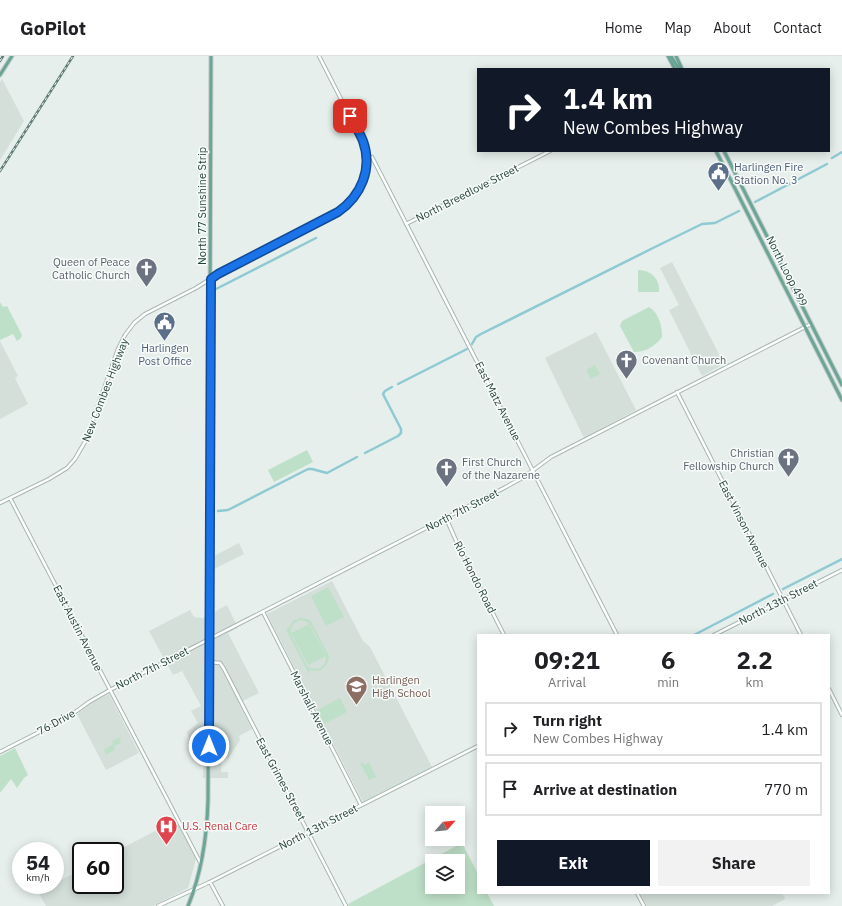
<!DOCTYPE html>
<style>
:root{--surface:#fff;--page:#f2f2f2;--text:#202124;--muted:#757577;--line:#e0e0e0;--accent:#111827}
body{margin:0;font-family:"IBM Plex Sans",sans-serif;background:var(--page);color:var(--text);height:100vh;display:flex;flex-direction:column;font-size:15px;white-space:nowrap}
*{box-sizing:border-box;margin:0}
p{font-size:13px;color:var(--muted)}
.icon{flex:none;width:22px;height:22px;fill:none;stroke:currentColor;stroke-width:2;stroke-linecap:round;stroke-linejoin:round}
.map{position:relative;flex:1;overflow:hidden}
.panel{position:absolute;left:477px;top:578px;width:353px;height:260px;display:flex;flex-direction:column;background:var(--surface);border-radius:0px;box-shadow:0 2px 10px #0003}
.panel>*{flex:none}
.guide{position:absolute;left:477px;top:12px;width:353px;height:84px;border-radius:0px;box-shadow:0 2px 10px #0003;background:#111827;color:#fff;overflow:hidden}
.needle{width:26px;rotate:63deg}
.fabs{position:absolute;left:425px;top:750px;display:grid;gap:8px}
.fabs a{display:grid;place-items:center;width:40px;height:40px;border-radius:0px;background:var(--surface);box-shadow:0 2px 10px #0003;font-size:20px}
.speed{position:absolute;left:12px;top:786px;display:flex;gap:8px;font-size:20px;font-weight:700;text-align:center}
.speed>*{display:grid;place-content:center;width:52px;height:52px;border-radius:50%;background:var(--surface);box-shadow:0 2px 10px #0003;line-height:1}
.speed small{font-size:10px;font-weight:400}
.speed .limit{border:2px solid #111;border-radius:6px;background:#fff;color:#111}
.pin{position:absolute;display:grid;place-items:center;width:34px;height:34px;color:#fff;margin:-17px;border-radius:8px;box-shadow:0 2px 6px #0006}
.me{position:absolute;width:44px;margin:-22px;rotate:0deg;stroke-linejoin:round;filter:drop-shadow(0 0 3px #0008)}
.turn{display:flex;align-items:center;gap:14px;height:84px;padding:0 20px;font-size:18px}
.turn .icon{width:52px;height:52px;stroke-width:2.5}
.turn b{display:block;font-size:28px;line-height:34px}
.eta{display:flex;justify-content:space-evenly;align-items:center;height:68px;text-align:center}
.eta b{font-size:24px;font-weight:700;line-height:28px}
.action{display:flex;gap:8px;margin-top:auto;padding:8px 20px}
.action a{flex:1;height:46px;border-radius:0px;background:var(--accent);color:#fff;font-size:16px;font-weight:700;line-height:46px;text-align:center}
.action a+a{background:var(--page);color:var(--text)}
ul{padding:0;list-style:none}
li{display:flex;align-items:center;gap:12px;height:54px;margin:0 8px 6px;padding:0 12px;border:2px solid var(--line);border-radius:0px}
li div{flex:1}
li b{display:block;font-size:15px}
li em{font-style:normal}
header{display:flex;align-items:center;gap:24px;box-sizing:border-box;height:56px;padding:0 20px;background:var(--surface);border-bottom:1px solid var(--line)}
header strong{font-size:19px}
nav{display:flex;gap:22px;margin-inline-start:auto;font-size:14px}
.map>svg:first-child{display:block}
</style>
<header>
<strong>GoPilot</strong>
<nav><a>Home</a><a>Map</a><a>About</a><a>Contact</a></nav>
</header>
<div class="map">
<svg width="842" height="850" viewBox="0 0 842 850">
<rect width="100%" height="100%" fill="#e6efeb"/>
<g fill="#d4dfda">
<polygon points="2,23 24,65 0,104 0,26"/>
<polygon points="672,206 724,308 702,320 669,254 679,249 660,212"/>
<polygon points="596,276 636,354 584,382 545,302"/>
<polygon points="0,285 18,320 15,322 28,348 0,363"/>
<polygon points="239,487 244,498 214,513 214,500"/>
<polygon points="332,525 363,585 370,591 432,711 363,746 267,558"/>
<polygon points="227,549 238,572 228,577 259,637 239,647 252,673 239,680 240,684 228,703 222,700 221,716 228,716 228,722 203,722 203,692 189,691 189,683 187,676 198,667 191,655 201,650 182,615 173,619 149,575 190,554 194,561 203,562"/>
<polygon points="109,638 139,697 106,714 77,658 92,646"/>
<polygon points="176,764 196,803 188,832 153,850 46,850 38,836 51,829 55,829 55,827 81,814 81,829 115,829 115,796"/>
<polygon points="640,837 782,837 785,842 785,843 772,850 647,850"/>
</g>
<g fill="#bfe0c8" fill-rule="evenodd">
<path d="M638,214C651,214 660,223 659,236H639L638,235Z"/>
<polygon points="0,246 3,251 7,250 22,279 21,282 17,285 13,278 0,284"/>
<path d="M649,251C659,257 662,270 662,281C655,290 646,296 634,296L620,270L622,265Z"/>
<polygon points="595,309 600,318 591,323 586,314"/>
<polygon points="307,394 313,406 274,426 268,414"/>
<polygon points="328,531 344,561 326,570 311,540"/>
<path d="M300,562L308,563L312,567L329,600C328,612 320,617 309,614L310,617L309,618L286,574C292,570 290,564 300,562ZM301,564L307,566L311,570L326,599L325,607C321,614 314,614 307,610L291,578C290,570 294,566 301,564Z"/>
<polygon points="309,568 326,600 308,609 291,577"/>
<polygon points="340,642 347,656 324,668 317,654"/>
<polygon points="119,681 121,687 114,690 115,694 106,699 104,694 113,688 112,685"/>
<polygon points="15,692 28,719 24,722 17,732 11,723 0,737 0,700"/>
<polygon points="363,706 364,709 369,706 376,721 369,724 360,707"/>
<path d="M462,787L478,818V837H487L494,850H349L348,848ZM432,805H458V831H432Z"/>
</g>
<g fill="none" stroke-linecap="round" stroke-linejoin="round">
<g stroke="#8ec9d4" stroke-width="2.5">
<polyline points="832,102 842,96"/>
<polyline points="755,146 827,108"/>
<polyline points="216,233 316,182"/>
<polyline points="472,288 476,281 481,278 655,191 702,168 715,167 739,155"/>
<polyline points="398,328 467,293"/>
<polyline points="365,397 398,380 401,377 401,373 383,338 385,335 392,331"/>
<polyline points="218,455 228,454 308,413 312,413 327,417 357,401"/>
<polyline points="783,533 842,503"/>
<polyline points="694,579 773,538"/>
</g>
<defs>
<g id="minor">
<polyline points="367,103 372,101 617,579"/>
<polyline points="406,168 550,95"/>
<polyline points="677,336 801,579"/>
<polyline points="10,442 201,808"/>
<path d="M0,447L49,423L67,412L75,403L86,384L118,293L125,279L134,267L145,258L196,232L218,218L338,156C364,138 369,119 364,88L319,0"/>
<polyline points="446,462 458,489 504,579"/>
<polyline points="263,556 361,749"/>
<polyline points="714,579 842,514"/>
<polyline points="209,606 220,607 224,613 346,850"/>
<polyline points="829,633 842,659"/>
<polyline points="0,696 67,662 89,646 110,634 504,432 524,421 551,401 811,268"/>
<polyline points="210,826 223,850"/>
<polyline points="637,837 644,850"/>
<polyline points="158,850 210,826 478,690"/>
</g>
<g id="major">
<polyline points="668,0 675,13"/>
<polyline points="671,0 679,13"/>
<polyline points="676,0 682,13"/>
<polyline points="0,19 12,0"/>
<polyline points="716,95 842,344"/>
<polyline points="724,95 842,329"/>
<path d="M188,850C202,816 207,780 208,744L211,0"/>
</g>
</defs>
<use href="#minor" stroke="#a8b8b2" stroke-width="4.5"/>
<use href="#major" stroke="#c2cac8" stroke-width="5"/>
<use href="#minor" stroke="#fff" stroke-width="2.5"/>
<use href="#major" stroke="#6aa596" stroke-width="3"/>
<defs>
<g id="rail">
<polyline points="0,5 3,0"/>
<polyline points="0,115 73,0"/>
</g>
</defs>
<use href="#rail" stroke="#5f7d75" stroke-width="2.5"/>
<use href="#rail" stroke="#f7fbf9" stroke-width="1" stroke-dasharray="3" stroke-linecap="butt"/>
</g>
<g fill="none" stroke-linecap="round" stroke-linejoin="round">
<defs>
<path id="route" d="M209,690L211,223L218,218L338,156C361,140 373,113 363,85C360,77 354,68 350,60"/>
</defs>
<use href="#route" stroke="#114b97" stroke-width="10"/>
<use href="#route" stroke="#1a73e8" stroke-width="7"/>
</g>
<defs>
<symbol id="civic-pin" viewBox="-11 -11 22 30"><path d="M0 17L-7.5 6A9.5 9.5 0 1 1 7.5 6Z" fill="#5c6f8a" stroke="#f7fbf9"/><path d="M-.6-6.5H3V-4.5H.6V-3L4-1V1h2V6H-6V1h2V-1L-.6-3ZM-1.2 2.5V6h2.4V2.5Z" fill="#fff"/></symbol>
<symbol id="church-pin" viewBox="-11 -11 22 30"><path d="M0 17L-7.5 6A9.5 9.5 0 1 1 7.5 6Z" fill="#6b7280" stroke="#f7fbf9"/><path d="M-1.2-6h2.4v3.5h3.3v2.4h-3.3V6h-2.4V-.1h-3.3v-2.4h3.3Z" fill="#fff"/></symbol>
<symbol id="school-pin" viewBox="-11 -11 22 30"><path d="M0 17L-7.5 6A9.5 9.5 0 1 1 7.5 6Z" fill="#8d6e63" stroke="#f7fbf9"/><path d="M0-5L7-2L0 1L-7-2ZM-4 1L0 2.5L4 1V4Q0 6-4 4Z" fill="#fff"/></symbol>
<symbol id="hospital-pin" viewBox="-11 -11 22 30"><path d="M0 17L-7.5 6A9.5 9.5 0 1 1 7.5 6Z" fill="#e0444e" stroke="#f7fbf9"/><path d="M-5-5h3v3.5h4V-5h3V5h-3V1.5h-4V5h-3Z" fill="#fff"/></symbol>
</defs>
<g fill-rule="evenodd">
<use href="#civic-pin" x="706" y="104" width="25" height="34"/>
<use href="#church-pin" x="134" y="200" width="25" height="34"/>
<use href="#civic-pin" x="152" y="254" width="25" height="34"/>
<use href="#church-pin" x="614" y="292" width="25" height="34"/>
<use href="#church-pin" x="776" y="390" width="25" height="34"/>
<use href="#church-pin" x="434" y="400" width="25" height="34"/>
<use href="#school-pin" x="344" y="618" width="25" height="34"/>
<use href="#hospital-pin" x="154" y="758" width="25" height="34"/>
</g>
<g text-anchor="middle" stroke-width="3" stroke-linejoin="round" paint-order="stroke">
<g font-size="11" fill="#4e5e75" stroke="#f7fbf9" text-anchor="start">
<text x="734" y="115">Harlingen Fire<tspan x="734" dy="13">Station No. 3</tspan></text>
<text x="165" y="296" text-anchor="middle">Harlingen<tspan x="165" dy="13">Post Office</tspan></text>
</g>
<g font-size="11" fill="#24423a" stroke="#f7fbf9">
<text transform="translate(467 137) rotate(-27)" y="4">North Breedlove Street</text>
<text transform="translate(202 150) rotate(-90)" y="4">North 77 Sunshine Strip</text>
<text transform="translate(787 215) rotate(63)" y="4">North Loop 499</text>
<text transform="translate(105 334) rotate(-69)" y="4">New Combes Highway</text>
<text transform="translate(498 345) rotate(63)" y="4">East Matz Avenue</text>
<text transform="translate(462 454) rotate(-27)" y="4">North 7th Street</text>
<text transform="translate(744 468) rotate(63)" y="4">East Vinson Avenue</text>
<text transform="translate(475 521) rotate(63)" y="4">Rio Hondo Road</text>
<text transform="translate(778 546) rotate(-27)" y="4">North 13th Street</text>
<text transform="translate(78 572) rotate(63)" y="4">East Austin Avenue</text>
<text transform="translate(152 612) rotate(-27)" y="4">North 7th Street</text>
<text transform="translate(312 652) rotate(63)" y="4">Marshall Avenue</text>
<text transform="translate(56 666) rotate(-29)" y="4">76 Drive</text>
<text transform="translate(281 723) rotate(62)" y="4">East Grimes Street</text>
<text transform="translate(318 771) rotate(-27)" y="4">North 13th Street</text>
</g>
<g font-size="11" fill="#5b616d" stroke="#f7fbf9" text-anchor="end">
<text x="130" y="210">Queen of Peace<tspan x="130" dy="13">Catholic Church</tspan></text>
<text x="642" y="308" text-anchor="start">Covenant Church</text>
<text x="774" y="401">Christian<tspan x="774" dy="13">Fellowship Church</tspan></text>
<text x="462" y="410" text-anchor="start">First Church<tspan x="462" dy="13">of the Nazarene</tspan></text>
</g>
<g font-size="11" fill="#785e54" stroke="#f7fbf9" text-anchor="start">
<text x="372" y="628">Harlingen<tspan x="372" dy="13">High School</tspan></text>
</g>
<g font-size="11" fill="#be3a42" stroke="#f7fbf9" text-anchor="start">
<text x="182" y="774">U.S. Renal Care</text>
</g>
</g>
</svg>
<div class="fabs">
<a><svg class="needle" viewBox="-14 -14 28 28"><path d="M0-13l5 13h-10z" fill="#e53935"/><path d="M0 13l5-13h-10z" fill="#757577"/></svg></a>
<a><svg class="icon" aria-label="layers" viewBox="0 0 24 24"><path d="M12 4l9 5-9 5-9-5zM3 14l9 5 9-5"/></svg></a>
</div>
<div class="speed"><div>54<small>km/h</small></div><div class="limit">60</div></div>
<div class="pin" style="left:350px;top:60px;background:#d93025"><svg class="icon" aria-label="arrive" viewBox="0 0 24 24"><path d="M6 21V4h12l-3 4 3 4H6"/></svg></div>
<svg class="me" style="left:209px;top:690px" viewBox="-20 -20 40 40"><circle r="17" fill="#1a73e8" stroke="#fff" stroke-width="3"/><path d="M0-11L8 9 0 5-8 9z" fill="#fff"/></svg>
<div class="guide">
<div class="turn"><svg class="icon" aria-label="right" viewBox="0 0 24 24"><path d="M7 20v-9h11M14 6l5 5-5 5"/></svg><div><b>1.4 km</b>New Combes Highway</div></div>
</div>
<section class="panel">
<div class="eta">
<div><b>09:21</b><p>Arrival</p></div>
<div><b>6</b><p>min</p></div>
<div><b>2.2</b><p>km</p></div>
</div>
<ul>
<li><svg class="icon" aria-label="right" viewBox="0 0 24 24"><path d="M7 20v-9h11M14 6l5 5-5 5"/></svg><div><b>Turn right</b><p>New Combes Highway</p></div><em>1.4 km</em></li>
<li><svg class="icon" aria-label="arrive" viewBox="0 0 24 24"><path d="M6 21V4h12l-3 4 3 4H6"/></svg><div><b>Arrive at destination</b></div><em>770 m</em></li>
</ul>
<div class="action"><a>Exit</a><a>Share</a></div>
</section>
</div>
